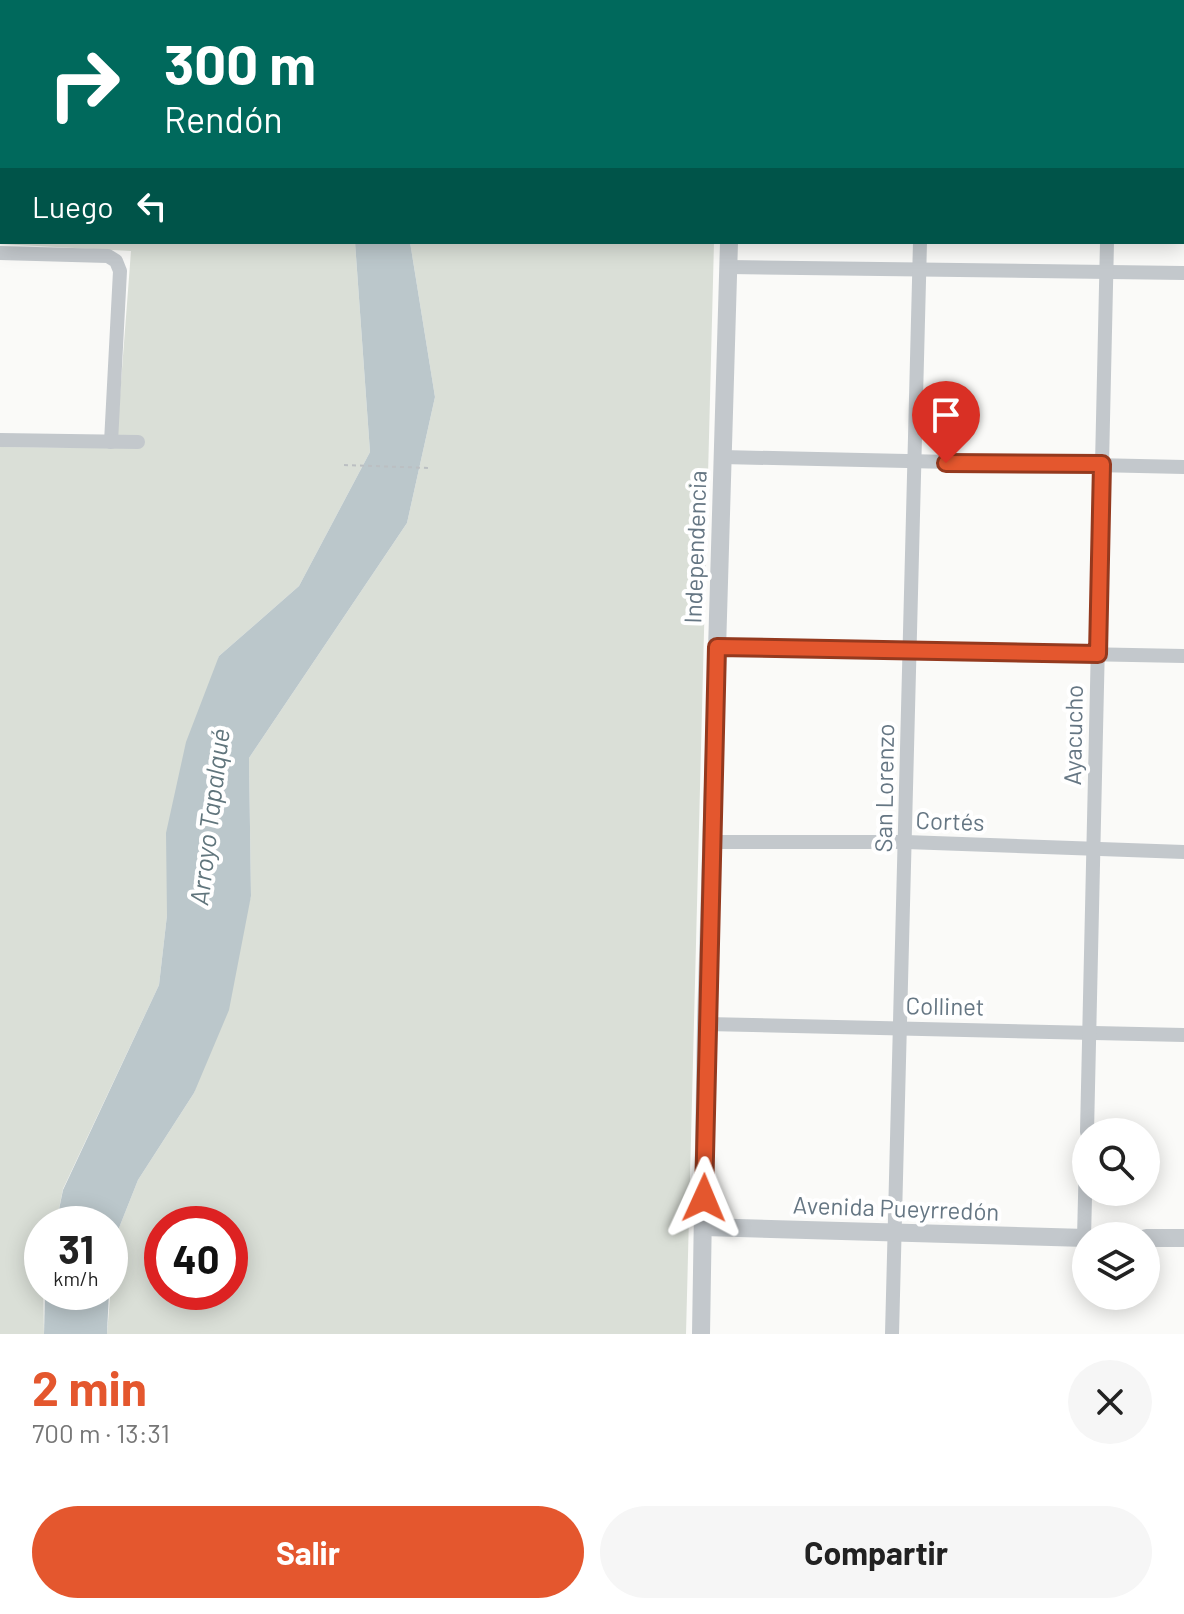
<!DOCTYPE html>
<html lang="es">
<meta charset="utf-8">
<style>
:root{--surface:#fff;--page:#f6f6f6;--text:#222;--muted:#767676;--accent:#e4572e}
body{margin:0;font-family:Barlow,sans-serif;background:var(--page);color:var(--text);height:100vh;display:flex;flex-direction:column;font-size:30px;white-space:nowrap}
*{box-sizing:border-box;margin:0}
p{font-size:26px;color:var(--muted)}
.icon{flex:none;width:44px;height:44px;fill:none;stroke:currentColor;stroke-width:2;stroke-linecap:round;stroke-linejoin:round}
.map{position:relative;height:1334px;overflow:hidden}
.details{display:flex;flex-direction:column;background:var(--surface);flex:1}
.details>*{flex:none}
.banner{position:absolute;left:0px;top:0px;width:1184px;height:244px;box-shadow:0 4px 20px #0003;background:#00695c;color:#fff;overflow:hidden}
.controls{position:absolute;left:1072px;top:1118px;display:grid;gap:16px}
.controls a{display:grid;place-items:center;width:88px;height:88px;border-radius:50%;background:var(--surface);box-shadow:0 4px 20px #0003;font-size:40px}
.speed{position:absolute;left:24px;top:1206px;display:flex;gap:16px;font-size:40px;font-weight:700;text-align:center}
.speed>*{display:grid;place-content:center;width:104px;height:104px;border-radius:50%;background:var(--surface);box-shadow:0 4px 20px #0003;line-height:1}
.speed small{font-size:20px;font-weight:400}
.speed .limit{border:12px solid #d22;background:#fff;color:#111}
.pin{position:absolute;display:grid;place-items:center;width:68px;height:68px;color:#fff;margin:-82px -34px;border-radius:50% 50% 50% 0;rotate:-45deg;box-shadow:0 0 8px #0007}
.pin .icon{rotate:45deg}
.me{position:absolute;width:88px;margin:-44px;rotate:1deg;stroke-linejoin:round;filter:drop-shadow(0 0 6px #0008)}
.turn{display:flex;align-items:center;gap:28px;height:168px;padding:0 32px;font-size:36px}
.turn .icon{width:104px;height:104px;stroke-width:2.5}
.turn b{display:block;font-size:56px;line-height:68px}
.then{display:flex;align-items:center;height:76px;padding:0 32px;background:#0003;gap:16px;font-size:30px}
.round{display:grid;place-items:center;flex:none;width:84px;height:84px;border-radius:42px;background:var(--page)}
.summary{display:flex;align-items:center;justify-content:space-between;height:136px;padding:0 32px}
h1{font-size:48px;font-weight:700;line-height:60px;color:var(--accent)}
.action{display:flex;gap:16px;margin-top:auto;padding:16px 32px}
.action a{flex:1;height:92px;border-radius:48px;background:var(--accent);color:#fff;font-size:32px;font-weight:700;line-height:92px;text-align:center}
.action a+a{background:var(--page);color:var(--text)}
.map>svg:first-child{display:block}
</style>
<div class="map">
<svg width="1184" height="1334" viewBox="0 0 1184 1334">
<rect width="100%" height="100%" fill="#fafaf8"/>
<g fill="#dadfd7" fill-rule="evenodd">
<polygon points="328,0 720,0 328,2"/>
<polygon points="0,71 2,242 355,242 370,452 299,586 219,656 167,915 159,985 63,1189 56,1224 42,1224 44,1334 0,1334 0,447 116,448 131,251 0,244"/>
<path d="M410,242H714L686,1334H107L115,1238L138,1180L194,1093L251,896L249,758L407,523L435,397ZM162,1224H230V1292H162Z"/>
</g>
<g fill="#bbc7cb">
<polygon points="355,242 410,242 435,397 407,523 249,758 251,896 229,1010 194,1093 138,1180 115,1238 110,1282 110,1224 56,1224 63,1190 159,985 167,915 166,833 186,742 219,656 299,586 370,452"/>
<polygon points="45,1292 109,1292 107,1334 44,1334"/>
</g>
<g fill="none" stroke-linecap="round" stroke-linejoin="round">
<defs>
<g id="secondary">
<polyline points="0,44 2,44"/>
<polyline points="0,62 2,62"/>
<polyline points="1182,76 1184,76"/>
<polyline points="1182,91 1184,91"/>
</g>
</defs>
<use href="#secondary" stroke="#b3babf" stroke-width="24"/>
<polyline stroke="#bbbfc2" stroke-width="2" stroke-dasharray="4 4" stroke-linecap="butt" points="344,465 430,468"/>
<g stroke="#c3c8cc" stroke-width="7">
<polyline points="187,0 187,2"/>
<polyline points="216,2 216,0"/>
<polyline points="397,2 397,0"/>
</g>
<g stroke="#c3c8cc" stroke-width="14">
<polyline points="733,2 733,0"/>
<polyline points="923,2 924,0"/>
<polyline points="1115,2 1115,0"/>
<polyline points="0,253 108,256 116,261 120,271 111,442"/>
<polyline points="729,267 1184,273"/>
<polyline points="0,440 138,442"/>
<polyline points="722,457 1184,467"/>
<polyline points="717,647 1184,656"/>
<polyline points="713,842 906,842 1184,852"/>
<polyline points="706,1024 1184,1035"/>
<polyline points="1087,1132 1107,242"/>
<polyline points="1084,1238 1086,1157"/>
<polyline points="892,1334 920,242"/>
</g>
<g stroke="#c3c8cc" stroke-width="18">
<polyline points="704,1227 1086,1238"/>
<polyline points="1146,1238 1184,1238"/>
<polyline points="701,1334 706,1024 729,242"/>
</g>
<use href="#secondary" stroke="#fff" stroke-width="20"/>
</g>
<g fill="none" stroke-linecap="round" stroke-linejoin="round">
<defs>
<polyline id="route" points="704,1198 717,647 1098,654 1102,464 946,463"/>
</defs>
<use href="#route" stroke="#94391e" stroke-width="20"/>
<use href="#route" stroke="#e4572e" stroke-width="14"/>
</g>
<g text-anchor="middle" stroke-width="8" stroke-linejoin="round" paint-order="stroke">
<g font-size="24" fill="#657683" stroke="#fff">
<text transform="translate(696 547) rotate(-88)" y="8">Independencia</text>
<text transform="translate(1074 735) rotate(-89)" y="8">Ayacucho</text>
<text transform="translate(885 788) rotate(-89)" y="8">San Lorenzo</text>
<text transform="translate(950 822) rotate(2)" y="8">Cortés</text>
<text transform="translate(945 1007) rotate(1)" y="8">Collinet</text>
<text transform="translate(896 1209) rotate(2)" y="8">Avenida Pueyrredón</text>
</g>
<g font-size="26" font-style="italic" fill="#60757c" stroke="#fff">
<text transform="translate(210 817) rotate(-83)" y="9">Arroyo Tapalqué</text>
</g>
</g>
</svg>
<div class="controls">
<a><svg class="icon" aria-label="search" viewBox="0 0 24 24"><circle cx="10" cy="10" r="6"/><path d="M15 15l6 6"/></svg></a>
<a><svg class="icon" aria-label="layers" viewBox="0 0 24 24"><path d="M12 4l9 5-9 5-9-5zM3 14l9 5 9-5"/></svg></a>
</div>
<div class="speed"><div>31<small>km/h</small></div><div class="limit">40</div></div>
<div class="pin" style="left:946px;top:463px;background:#d93025"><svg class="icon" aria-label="arrive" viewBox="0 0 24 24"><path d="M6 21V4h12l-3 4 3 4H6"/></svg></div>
<svg class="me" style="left:704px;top:1198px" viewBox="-20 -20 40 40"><path d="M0-17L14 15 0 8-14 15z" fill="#e4572e" stroke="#fff" stroke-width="4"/></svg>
<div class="banner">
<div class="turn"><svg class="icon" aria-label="right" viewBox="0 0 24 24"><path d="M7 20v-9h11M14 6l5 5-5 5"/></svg><div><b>300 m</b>Rendón</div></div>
<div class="then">Luego<svg class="icon" aria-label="left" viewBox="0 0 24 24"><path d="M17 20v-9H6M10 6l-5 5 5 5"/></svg></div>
</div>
</div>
<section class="details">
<div class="summary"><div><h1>2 min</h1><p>700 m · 13:31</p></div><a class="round"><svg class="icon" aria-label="close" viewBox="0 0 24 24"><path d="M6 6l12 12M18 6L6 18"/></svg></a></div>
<div class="action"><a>Salir</a><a>Compartir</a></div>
</section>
